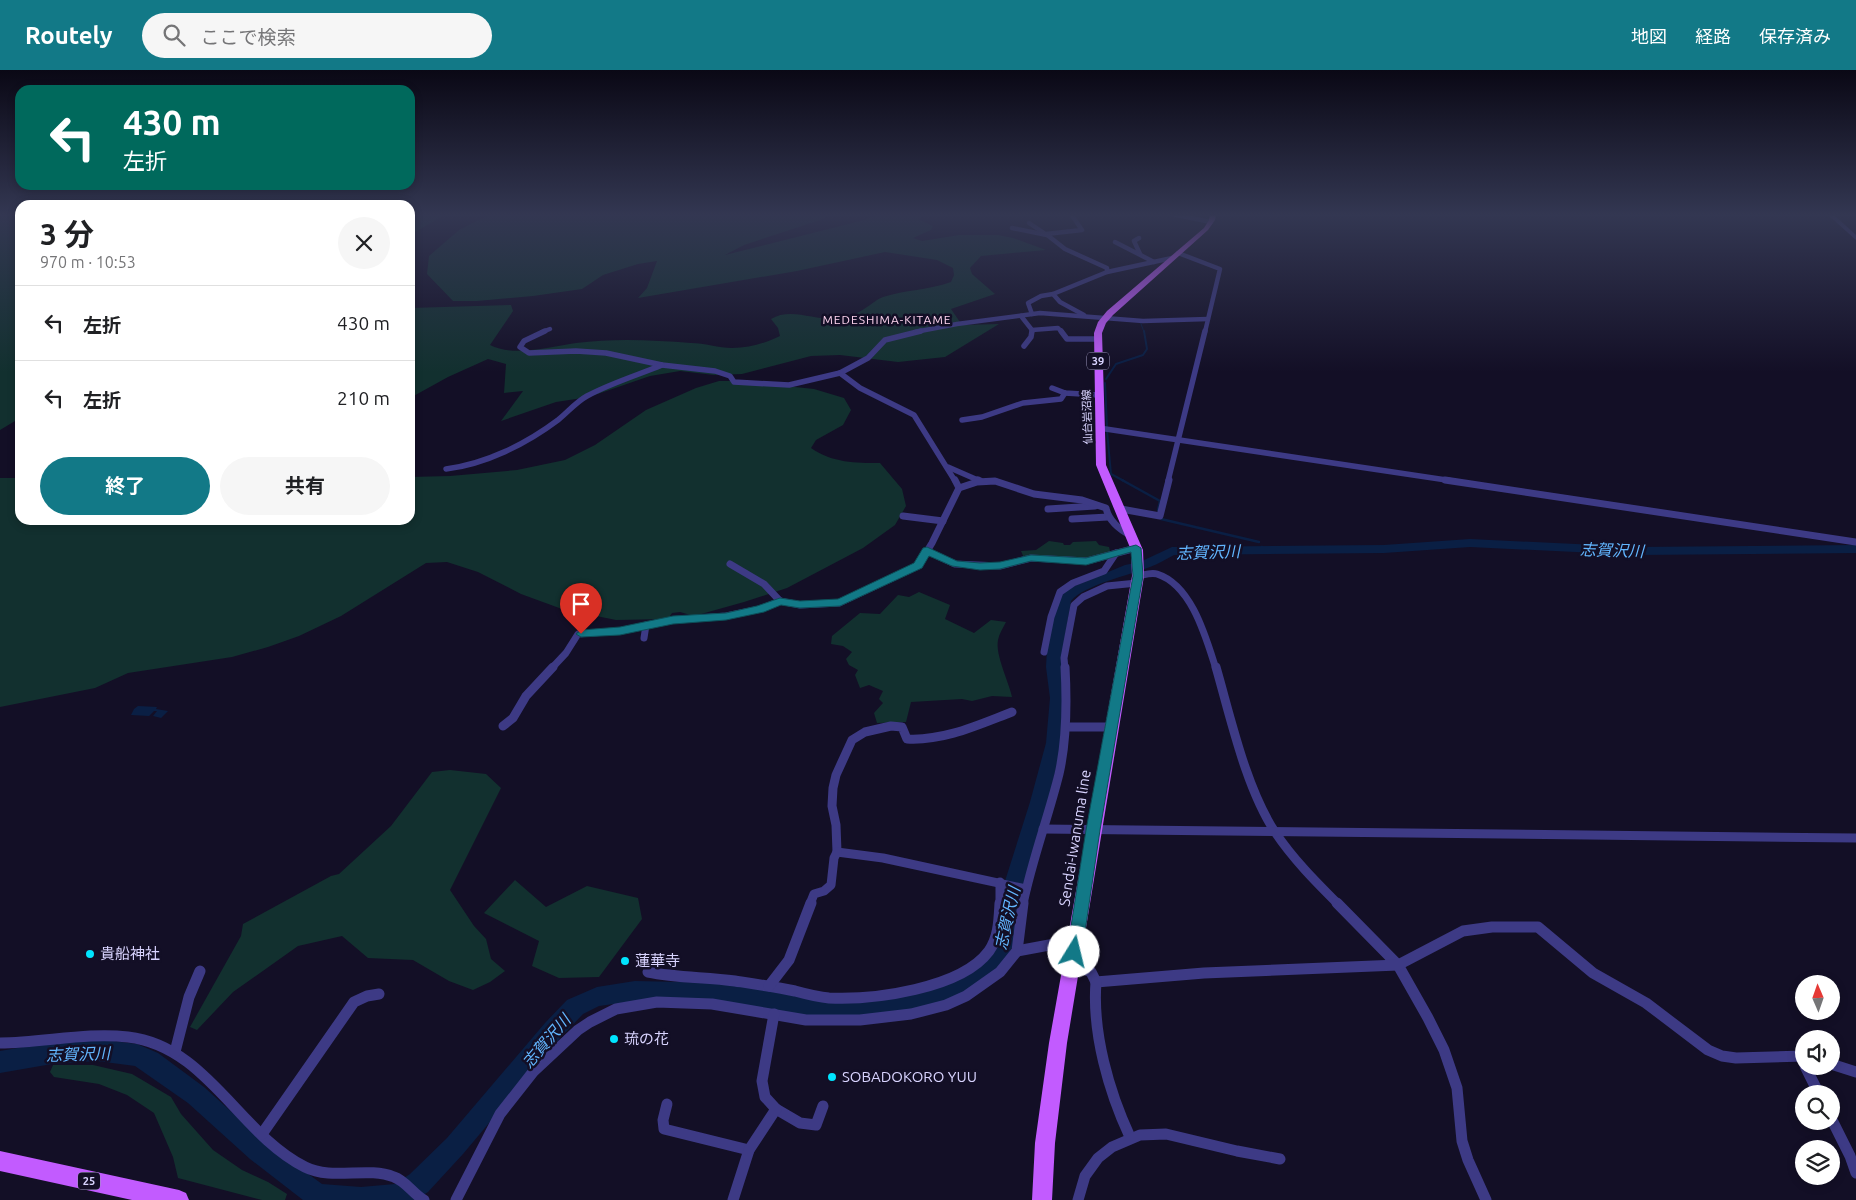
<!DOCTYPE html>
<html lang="ja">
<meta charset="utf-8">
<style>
:root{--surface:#fff;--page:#f6f6f6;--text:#202124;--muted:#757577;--line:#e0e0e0;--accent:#127987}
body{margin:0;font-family:Ubuntu,"Noto Sans JP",sans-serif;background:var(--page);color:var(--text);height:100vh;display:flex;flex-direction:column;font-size:19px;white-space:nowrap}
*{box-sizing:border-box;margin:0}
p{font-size:16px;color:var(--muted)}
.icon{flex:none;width:28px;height:28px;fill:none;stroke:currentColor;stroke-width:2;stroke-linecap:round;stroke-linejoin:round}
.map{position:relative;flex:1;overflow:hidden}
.side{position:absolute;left:15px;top:130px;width:400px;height:325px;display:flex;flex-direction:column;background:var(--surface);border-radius:15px;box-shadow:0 2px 8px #0003}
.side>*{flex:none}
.guide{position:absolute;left:15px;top:15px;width:400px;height:105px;border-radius:15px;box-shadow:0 2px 8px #0003;background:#00695c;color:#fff;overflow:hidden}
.needle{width:32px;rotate:358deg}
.fabs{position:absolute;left:1795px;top:905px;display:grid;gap:10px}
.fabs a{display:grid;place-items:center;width:45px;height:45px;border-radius:50%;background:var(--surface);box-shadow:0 2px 8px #0003;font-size:25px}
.pin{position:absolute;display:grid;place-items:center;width:42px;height:42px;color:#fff;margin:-51px -21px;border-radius:50% 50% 50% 0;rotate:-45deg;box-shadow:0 0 5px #0007}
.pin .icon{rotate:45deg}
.me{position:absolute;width:55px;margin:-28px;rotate:9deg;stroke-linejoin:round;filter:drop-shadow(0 0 4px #0008)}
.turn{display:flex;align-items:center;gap:18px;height:105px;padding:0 25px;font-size:22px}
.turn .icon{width:65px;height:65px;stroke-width:2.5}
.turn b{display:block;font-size:35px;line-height:42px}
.round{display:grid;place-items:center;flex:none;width:52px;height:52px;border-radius:26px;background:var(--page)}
.head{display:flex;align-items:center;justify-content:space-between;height:85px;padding:0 25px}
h1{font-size:30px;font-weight:700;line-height:38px}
.action{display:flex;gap:10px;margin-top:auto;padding:10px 25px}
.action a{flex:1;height:58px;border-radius:30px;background:var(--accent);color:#fff;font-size:20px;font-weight:700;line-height:58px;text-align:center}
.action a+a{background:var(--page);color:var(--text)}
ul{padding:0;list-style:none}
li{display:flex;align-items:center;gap:15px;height:75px;padding:0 25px;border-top:1px solid var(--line)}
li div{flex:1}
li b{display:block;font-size:19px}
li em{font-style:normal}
header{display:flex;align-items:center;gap:30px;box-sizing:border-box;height:70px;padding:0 25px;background:var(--accent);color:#fff}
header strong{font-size:24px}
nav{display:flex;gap:28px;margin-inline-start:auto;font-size:18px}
.search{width:350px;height:45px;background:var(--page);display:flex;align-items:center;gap:12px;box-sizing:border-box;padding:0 18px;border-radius:28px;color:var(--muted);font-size:19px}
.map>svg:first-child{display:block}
</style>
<header>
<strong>Routely</strong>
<div class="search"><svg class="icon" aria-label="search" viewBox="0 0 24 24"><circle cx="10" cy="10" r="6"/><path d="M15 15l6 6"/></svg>ここで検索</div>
<nav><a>地図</a><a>経路</a><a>保存済み</a></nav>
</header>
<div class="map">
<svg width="1856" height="1130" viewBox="0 0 1856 1130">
<rect width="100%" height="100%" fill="#130f26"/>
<g fill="#12302f">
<polygon points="0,144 20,144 20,348 0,360"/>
<polygon points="410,144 446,144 410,165"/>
<path d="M490,144H832L820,150L744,175L725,185L864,150L879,144H926L918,149L933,156L931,160L913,168L922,171L959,165H998L1013,168L1046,180L981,186L970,198L972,204L995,224L951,239L962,255L999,254L945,287L898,292L840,285L811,286L742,304L714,305L680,301L650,306L589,327L556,332L501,351L523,321L504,323L506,294L488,289L448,307L410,328V238L511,235L513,241L490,275C512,287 551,277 576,273C614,268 653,270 691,273C704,273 719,278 732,278C750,278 765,273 780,266L778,258L771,249C790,237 814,250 835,249C847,248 857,244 867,237C872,234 877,229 883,227C905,220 928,220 951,212L954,205L953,198L937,190L885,182L797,201L638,228L647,218L657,191L638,194L603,205L582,219L533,226L477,231H453L427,204L429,186L459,160Z"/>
<path d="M719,311H740L814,319L844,328L851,340L843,355L816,370L811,378C833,393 855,393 880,393L902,419L906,436L895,455L863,478L787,518L744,532L694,546L680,542L672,543L668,549L616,550L562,539L521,524L478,502L447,492L426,493L341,546L299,566L268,577L232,587L128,603L95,618L0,637V408H20V450H410V407L450,406L517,400L565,390L595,375L646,340L696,318Z"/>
<path d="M1049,471L1063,473L1064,475H1070L1073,472L1096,471L1099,475L1109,477L1110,481C1093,496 1046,488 1024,488L1021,481L1036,480Z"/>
<path d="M919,522L950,535L945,549L974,563L991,550L1006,552C1003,558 999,564 998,570C995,585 1009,612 1012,627L992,626L972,631L962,629L911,632L906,652L877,653L874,643L883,633L879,629L883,621L869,615L860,618L855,605L858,600L849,595L846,589L852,582L843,576L831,574L832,566L860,543L880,544L898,525L909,527Z"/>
<polygon points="450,700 486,704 501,718 450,820 474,856 486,869 491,889 505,901 490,912 473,920 449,911 413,890 368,888 342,866 298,876 233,922 197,960 190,957 241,866 243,854 331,806 339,804 391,756 432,702"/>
<polygon points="515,810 546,837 587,816 638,828 642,849 599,907 559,908 532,896 539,871 484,843"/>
<polygon points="53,995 93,995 132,1004 171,1027 181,1044 213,1080 242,1100 268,1112 287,1124 285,1130 262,1130 178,1108 173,1087 154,1043 127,1025 99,1014 54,1007 50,1002"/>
</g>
<polygon fill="#0a1f44" points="138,636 157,637 156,639 168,641 161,648 153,646 157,641 154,641 149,646 131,645 134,639"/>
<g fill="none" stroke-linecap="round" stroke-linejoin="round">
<polyline stroke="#0a1f44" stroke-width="1" points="1140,251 1144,262"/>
<g stroke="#0a1f44" stroke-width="2">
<polyline points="1106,309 1116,294 1143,285 1147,279 1144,261"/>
<polyline points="1105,313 1107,357"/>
<polyline points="1107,361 1111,404 1124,411"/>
</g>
<g stroke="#0a1f44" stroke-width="2.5">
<polyline points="1122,410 1160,431 1158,440"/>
<polyline points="1161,449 1259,472"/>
<polyline points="1262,477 1263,481"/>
</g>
<path fill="#0a1f44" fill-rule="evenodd" d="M1470,469L1638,477L1856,475V483L1638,485L1470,477L1384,483L1174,485C1166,489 1158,494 1150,497C1130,505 1084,515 1071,531L1063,579L1062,597L1066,628L1062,673L1048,732L1019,830L1014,873L1004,895L990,909L959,925L918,941L863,949L807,945L726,933L635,931L599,936L583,944L561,967L463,1084L428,1122L415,1130H303L250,1089L188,1033L135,996L97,991L52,994L0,1003V981L52,972L97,969L137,974L158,983L204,1017L266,1073L322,1114L361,1117L395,1114L410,1104L447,1068L545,953L567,930L597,917L635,911L726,913L807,925L863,929L918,921L945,911L976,895L990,881L994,873L999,830L1030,732L1046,673L1050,628L1046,597L1047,579L1057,531L1065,520L1125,495L1140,492L1172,477L1384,475Z"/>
<g stroke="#3d3a85" stroke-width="4.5">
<polyline points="1172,144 1211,152"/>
<polyline points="1073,147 1082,160 1046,164 1065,179 1107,198 1107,202"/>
<polyline points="1029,153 1044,163"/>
<polyline points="1012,158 1047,165"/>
<polyline points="1139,168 1134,171 1140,184"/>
<polyline points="1115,172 1154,192"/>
<polyline points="1178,183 1220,199 1205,262"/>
<polyline points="1032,244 1028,233 1041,226 1053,224"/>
<polyline points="1084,245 1060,232 1053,224 1107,202 1172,188"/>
<polyline points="1021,246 1032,260 1058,258 1062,262"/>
<polyline points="542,262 550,259"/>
<polyline points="915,262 957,254 1040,243 1143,251 1208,249"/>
<polyline points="1032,262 1032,260"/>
</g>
<g stroke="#3d3a85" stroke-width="5.5">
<polyline points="545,261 524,271 520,277 529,283 576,281 606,283 662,295 715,301 730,306 734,312 789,315 840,303 868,288 885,270 921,261"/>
<polyline points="1061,261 1067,269 1098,269"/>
<polyline points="1024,276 1031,267 1032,261"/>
<polyline points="840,303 860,318 914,345 955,411"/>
<polyline points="1052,318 1065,323 1098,325"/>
<polyline points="962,350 982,347 1023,333 1061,329 1065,323"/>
<polyline points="1099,358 1453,411"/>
<polyline points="948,397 980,411"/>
<path d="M446,399C486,394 526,374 558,350C568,342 576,332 587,326C611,313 638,305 662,295"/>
<polyline points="988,411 996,411"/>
<polyline points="1168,411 1205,261"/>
</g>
<g stroke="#3d3a85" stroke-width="7">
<polyline points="955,410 959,418"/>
<polyline points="978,410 980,411"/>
<polyline points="1445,410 1856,472"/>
<polyline points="1048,439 1095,436"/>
<polyline points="1121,439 1160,446 1169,410"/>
<polyline points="903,446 943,451"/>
<polyline points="1072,449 1108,447"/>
<polyline points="927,481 955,494 1000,496 1031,488 1087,491 1136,478"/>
<polyline points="730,494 764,514 780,531"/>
<path d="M1138,506C1144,505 1151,502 1157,504C1192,515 1206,568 1216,599"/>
<polyline points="644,568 646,555"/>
<polyline points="1044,582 1051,547 1060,522 1073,513 1104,501 1116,483"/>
<path d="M551,599L566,583L578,564L619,561L673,550L726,546L760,539L780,531L800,535L839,533L918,496L932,473L959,418L977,412L995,411L1034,424L1082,430L1106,438C1109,452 1120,460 1132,466"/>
<polyline points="1065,599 1064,588 1074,535 1083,527 1107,516 1137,513"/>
</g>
<g stroke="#3d3a85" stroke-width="9">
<path d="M1216,597C1231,649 1246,718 1275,762C1293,789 1316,812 1338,834"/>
<path d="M1012,642C978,655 944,671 907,669L902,657L891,656L865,662L852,670L836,705L833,718L832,736L836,755L837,782L883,788L1026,819"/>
<polyline points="503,656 513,648 526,626 553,597"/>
<polyline points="1066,657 1111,657"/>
<polyline points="1043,759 1856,768"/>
<polyline points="810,834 814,824 824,821 831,815 834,788 837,782"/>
<polyline points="1000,834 1000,812"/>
<path d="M1023,834C1032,790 1048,748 1059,704C1067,669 1067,633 1065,597"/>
</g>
<g stroke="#3d3a85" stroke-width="11">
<polyline points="1337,833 1398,895 1428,948 1444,980 1457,1018 1462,1071 1468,1090 1486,1130"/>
<polyline points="1017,881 1076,870"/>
<polyline points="1072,894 1091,902 1096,912 1204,903 1398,895 1463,861 1492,857 1538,857 1593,903 1646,933 1708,980 1722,986 1736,988 1804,986"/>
<path d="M648,902C677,908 706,907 735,911C755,914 776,917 795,921C806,924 817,927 829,928C873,930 961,919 989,881C999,867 999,849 1000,833"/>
<path d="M1096,912C1092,963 1109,1022 1130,1067"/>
<polyline points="769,916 789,890 811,833"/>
<path d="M0,973C43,973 86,962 128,967C207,976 239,1064 305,1097C333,1111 366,1096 394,1107C406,1111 413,1124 424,1130"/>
<polyline points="175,982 189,927 200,901"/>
<polyline points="1831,994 1856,1002"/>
<polyline points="1805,996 1819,1024"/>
<polyline points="667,1034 663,1050 664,1059 749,1080"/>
<polyline points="776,1039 800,1053 816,1055 823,1036"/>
<polyline points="1831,1048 1850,1086 1856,1103"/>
<polyline points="262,1064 354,932 367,926 379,924"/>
<polyline points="456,1130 500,1044 533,1002 578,960 590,952 616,939 657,932 712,934 806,950 860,950 911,944 946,935 966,926 1000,902 1017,881 1023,833"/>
<polyline points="733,1130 749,1080 776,1039 765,1027 762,1011 774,944"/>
<polyline points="1078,1130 1085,1106 1098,1088 1112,1077 1140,1065 1166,1064 1237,1081 1280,1089"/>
</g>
<polygon fill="#3d3a85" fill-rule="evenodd" points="1827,144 1833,144 1856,165 1856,170"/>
<g fill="#c25bff" fill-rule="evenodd">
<polygon points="1210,144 1216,144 1215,150 1208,160 1113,245 1106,253 1102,263 1106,395 1143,480 1144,506 1067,973 1055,1073 1052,1130 1032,1130 1035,1073 1049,973 1132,506 1131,480 1096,395 1094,263 1098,252 1107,241 1204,158 1209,150"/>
<polygon points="0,1081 179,1120 186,1123 189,1130 132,1130 0,1101"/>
</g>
</g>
<linearGradient id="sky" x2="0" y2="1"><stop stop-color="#0a0815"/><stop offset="0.48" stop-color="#333752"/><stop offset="1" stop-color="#333752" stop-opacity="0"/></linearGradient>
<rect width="1856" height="302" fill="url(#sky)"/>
<polygon fill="#127987" stroke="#0c4f58" points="1136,475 1141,478 1143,506 1100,760 1082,882 1080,887 1074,889 1069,887 1067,882 1086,760 1133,506 1131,482 1086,495 1031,491 1000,499 980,500 952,496 929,486 922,498 840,536 800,538 781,535 764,542 726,550 673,554 620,565 581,567 576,564 581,560 620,557 673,546 726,543 757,536 780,528 800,531 838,529 914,493 923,478 927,477 957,491 980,493 1000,492 1031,485 1086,488"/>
<g fill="#00e5ff" stroke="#130f26" stroke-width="2">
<circle cx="90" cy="884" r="5"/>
<circle cx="625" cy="891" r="5"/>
<circle cx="614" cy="969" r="5"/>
<circle cx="832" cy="1007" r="5"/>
</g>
<g text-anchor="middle" stroke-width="5" stroke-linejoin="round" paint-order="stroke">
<g fill="#130f26" stroke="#9e99be" stroke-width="1">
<rect x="1087" y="282.5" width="22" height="17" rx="4"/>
<rect x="78" y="1102.5" width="22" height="17" rx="4"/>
</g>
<g font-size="11" font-weight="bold" fill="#d9d4ff">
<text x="1098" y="295">39</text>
<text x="89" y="1115">25</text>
</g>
<g font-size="11" fill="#d9d4ff" stroke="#130f26">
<text transform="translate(1087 347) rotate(-92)" y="4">仙台岩沼線</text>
</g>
<g font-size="12" letter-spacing="1" fill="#ffd6f0" stroke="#130f26">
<text x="887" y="254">MEDESHIMA-KITAME</text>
</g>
<g font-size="15" fill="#d9d4ff" stroke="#130f26">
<text transform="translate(1075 768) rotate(-81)" y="5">Sendai-Iwanuma line</text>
</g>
<g font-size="15" fill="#d9d4ff" stroke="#130f26" text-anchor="start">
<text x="100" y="889">貴船神社</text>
<text x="635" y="896">蓮華寺</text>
<text x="624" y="974">琉の花</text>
<text x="842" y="1012">SOBADOKORO YUU</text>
</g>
<g font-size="16" font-style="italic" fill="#62b6ff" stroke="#130f26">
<text transform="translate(1612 480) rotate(2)" y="6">志賀沢川</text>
<text transform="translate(1208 482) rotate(-2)" y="6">志賀沢川</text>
<text transform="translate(1007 848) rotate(-77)" y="6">志賀沢川</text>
<text transform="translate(546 971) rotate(-49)" y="6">志賀沢川</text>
<text transform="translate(78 984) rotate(-2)" y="6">志賀沢川</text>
</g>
</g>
</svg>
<div class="fabs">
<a><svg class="needle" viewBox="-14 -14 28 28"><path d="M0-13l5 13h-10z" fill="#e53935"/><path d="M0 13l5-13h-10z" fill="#757577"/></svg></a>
<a><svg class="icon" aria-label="sound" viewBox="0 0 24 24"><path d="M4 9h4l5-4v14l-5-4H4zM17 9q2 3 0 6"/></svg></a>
<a><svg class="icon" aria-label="search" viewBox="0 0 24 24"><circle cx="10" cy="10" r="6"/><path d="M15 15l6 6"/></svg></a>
<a><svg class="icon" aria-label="layers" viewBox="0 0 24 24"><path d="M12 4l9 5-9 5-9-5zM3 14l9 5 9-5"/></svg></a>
</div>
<div class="pin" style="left:581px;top:564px;background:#d93025"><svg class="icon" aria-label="arrive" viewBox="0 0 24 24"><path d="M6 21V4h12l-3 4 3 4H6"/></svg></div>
<svg class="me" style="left:1074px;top:882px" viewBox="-20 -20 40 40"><circle r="19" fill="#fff"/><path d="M0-13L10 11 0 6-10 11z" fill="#127987"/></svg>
<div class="guide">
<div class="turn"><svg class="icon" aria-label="left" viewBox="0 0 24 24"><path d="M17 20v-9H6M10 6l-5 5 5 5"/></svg><div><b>430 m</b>左折</div></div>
</div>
<section class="side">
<div class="head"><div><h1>3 分</h1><p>970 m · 10:53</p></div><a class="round"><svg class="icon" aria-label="close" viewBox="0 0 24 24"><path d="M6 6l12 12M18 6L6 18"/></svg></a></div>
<ul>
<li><svg class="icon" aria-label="left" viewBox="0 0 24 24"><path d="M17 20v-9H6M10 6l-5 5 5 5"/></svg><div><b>左折</b></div><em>430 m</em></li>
<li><svg class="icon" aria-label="left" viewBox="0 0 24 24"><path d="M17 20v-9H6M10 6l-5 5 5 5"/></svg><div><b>左折</b></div><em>210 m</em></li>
</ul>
<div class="action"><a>終了</a><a>共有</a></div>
</section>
</div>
